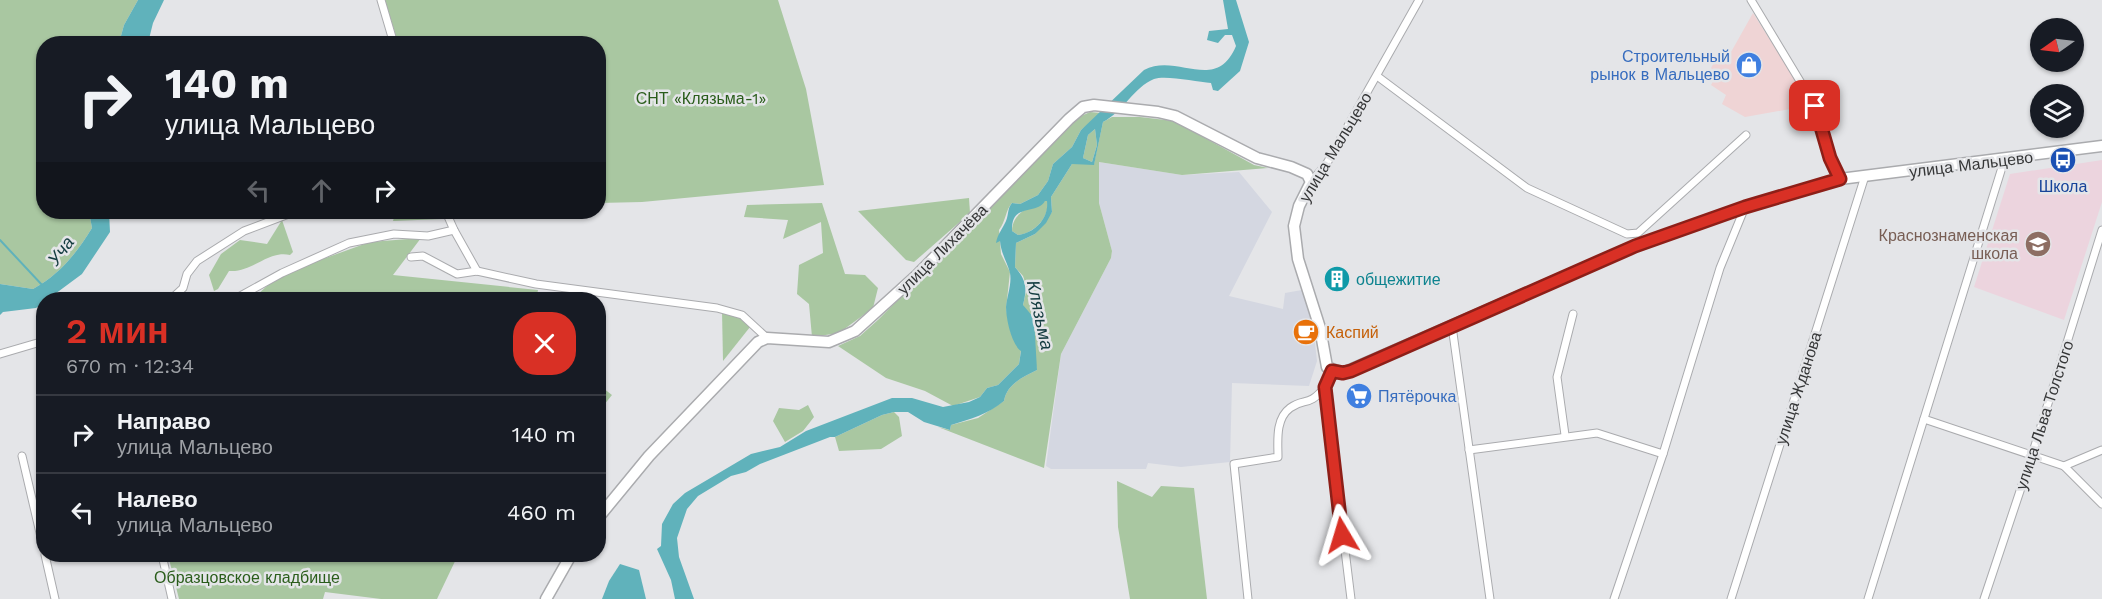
<!DOCTYPE html>
<html lang="ru">
<meta charset="utf-8">
<style>
:root{--surface:#171b24;--page:#242831;--text:#f1f3f6;--muted:#9ea1a6;--line:#363941;--accent:#d93025}
body{margin:0;font-family:"Work Sans",sans-serif;background:var(--page);color:var(--text);height:100vh;display:flex;flex-direction:column;font-size:22px;white-space:nowrap}
*{box-sizing:border-box;margin:0}
p{font-size:20px;color:var(--muted)}
.icon{flex:none;width:33px;height:33px;fill:none;stroke:currentColor;stroke-width:2;stroke-linecap:round;stroke-linejoin:round}
.map{position:relative;flex:1;overflow:hidden}
.sheet{position:absolute;left:36px;top:292px;width:570px;height:270px;display:flex;flex-direction:column;background:var(--surface);border-radius:24px;box-shadow:0 2px 4px #0004}
.sheet>*{flex:none}
.banner{position:absolute;left:36px;top:36px;width:570px;height:183px;border-radius:24px;box-shadow:0 2px 4px #0004;background:#171b24;color:var(--text);overflow:hidden}
.needle{width:39px;rotate:256deg}
.tools{position:absolute;left:2030px;top:18px;display:grid;gap:12px}
.tools a{display:grid;place-items:center;width:54px;height:54px;border-radius:50%;background:var(--surface);box-shadow:0 2px 4px #0004;font-size:30px}
.pin{position:absolute;display:grid;place-items:center;width:51px;height:51px;color:#fff;margin:-26px;border-radius:12px;box-shadow:0 3px 9px #0006}
.me{position:absolute;width:66px;margin:-33px;rotate:353deg;stroke-linejoin:round;filter:drop-shadow(0 0 4px #0008)}
.turn{display:flex;align-items:center;gap:21px;height:126px;padding:0 30px;font-size:27px}
.turn .icon{width:78px;height:78px;stroke-width:2.5}
.turn b{display:block;font-size:42px;line-height:51px}
.lanes{display:flex;align-items:center;height:57px;padding:0 30px;background:#0003;justify-content:center;gap:30px;direction:ltr}
.lanes .off{opacity:.35}
.round{display:grid;place-items:center;flex:none;width:63px;height:63px;border-radius:24px;background:var(--page)}
.summary{display:flex;align-items:center;justify-content:space-between;height:102px;padding:0 30px}
h1{font-size:36px;font-weight:600;line-height:45px;color:var(--accent)}
ul{padding:0;list-style:none}
li{display:flex;align-items:center;gap:18px;height:78px;padding:0 30px;border-top:2px solid var(--line)}
li div{flex:1}
li b{display:block;font-size:22px}
li em{font-style:normal}
.map>svg:first-child{display:block}
</style>
<div class="map">
<svg width="2102" height="599" viewBox="0 0 2102 599">
<rect width="100%" height="100%" fill="#e4e5e8"/>
<polygon fill="#efd4d5" points="1753,13 1813,108 1800,119 1790,109 1745,117 1722,104 1726,95 1711,85 1717,74 1711,68 1717,57 1726,61"/>
<polygon fill="#d4d7e1" points="1099,162 1182,175 1239,172 1272,212 1229,296 1283,309 1285,293 1302,290 1312,316 1317,361 1309,386 1232,383 1230,462 1181,467 1148,463 1146,469 1051,469 1046,466 1061,354 1111,258 1112,251 1099,203"/>
<polygon fill="#ecd4de" points="2102,160 2102,202 2064,320 1974,287 2010,174"/>
<g fill="#a9c7a1">
<path d="M0,0H138L124,25L119,43L44,44V212H89L92,228C76,254 60,274 33,289L0,284Z"/>
<polygon points="385,0 778,0 806,89 824,185 642,202 599,203 598,44 398,43"/>
<path d="M1090,112L1101,113L1081,130L1072,147L1053,164L1048,181L1038,195L1020,204L1012,203C1005,211 1006,221 999,230L1001,254L1010,272L1006,309L1011,333L1021,350L1019,364L998,385L987,388L980,397L953,406L925,391L886,378L838,346L860,336L879,319L1077,118Z"/>
<path d="M1112,117H1140L1174,121L1254,165L1268,168L1182,175L1099,162V203L1112,251L1111,258L1061,354L1044,468L938,427L950,430L951,425L978,418L1004,401C1007,384 1023,377 1037,370L1023,305L1027,288L1023,276L1015,267L1016,243L1035,234L1052,212L1051,197L1072,164H1094L1103,122Z"/>
<polygon points="1095,129 1097,145 1092,162 1083,158 1088,135"/>
<polygon points="969,198 970,213 914,262 906,260 858,211"/>
<path d="M1048,200C1049,218 1035,233 1018,235L1012,231C1012,212 1032,205 1048,200Z"/>
<polygon points="822,203 845,274 865,275 878,288 873,308 839,333 812,337 809,304 797,294 799,265 823,253 821,222 783,239 788,220 744,217 747,205"/>
<polygon points="330,212 376,212 364,216 321,216"/>
<polygon points="387,212 442,212 442,219 393,221 395,214"/>
<path d="M282,220L293,252L290,255C268,250 252,273 229,271L218,289L214,291L209,275L221,254L240,240L267,244Z"/>
<polygon points="421,238 393,275 538,290 536,300 252,300 286,268 320,260 370,242"/>
<polygon points="722,311 743,319 750,327 723,361"/>
<polygon points="599,385 612,395 599,411 599,384"/>
<polygon points="808,405 814,417 803,431 785,442 773,421 779,408 799,410"/>
<polygon points="894,412 899,417 902,436 881,449 839,451 835,437 882,415"/>
<polygon points="1117,481 1152,497 1161,486 1194,488 1207,599 1130,599 1118,527"/>
<polygon points="168,555 458,555 437,599 381,599 325,592 323,599 179,599"/>
</g>
<g fill="#60b2bb" fill-rule="evenodd">
<polygon points="138,0 164,0 153,23 148,43 119,43 124,25"/>
<path d="M1223,0H1236L1249,42L1240,71L1218,91L1213,90L1211,83C1197,82 1166,75 1154,79C1134,87 1123,112 1103,122L1094,165L1072,164L1051,197L1052,212L1046,223L1035,234L1016,243L1015,267C1027,281 1027,289 1023,305L1034,318L1037,370C1023,377 1007,384 1004,401C988,414 971,419 951,425L950,430L924,422L908,412H894L882,415L835,437H830L760,464L746,472L731,476L698,496L687,509L677,538L679,557L694,599H675L671,580L657,549L661,546L662,524L673,504L685,493L751,454L780,447L806,431L892,398H912L943,407L969,402L980,397L987,388L998,385L1019,364L1021,351C1011,344 1006,318 1006,307C1007,296 1012,284 1010,273C1007,262 1001,253 1000,241L996,243C998,233 1002,230 1006,221C1009,214 1007,209 1012,203L1020,204L1038,195L1048,181L1053,164L1072,147L1081,130L1144,70C1177,52 1216,94 1236,46L1232,35H1225L1218,43L1207,40L1209,31L1228,29ZM1095,129L1097,145L1092,162L1083,158L1088,135ZM1045,201H1047C1049,218 1035,233 1018,235L1012,231C1011,202 1036,216 1045,201Z"/>
<path d="M89,212H109L110,232L82,274L36,308L3,312L0,315V284L33,289C60,274 76,254 92,228Z"/>
<polygon points="620,564 639,570 646,599 602,599 609,581"/>
</g>
<g fill="none" stroke-linecap="round" stroke-linejoin="round">
<polyline stroke="#60b2bb" stroke-width="2" points="0,240 43,286"/>
<defs>
<g id="street">
<polyline points="381,0 394,44"/>
<polyline points="1751,0 1815,106 1830,158 1840,179"/>
<polyline points="1377,76 1527,188 1627,234 1638,233 1746,135"/>
<polyline points="1311,182 1327,163 1419,0"/>
<polyline points="446,212 454,230 477,271"/>
<polyline points="411,257 423,256 457,274 477,271 536,284 717,308 742,315 767,338"/>
<polyline points="170,300 183,288 187,274 197,261 244,231 294,212"/>
<polyline points="233,300 282,273 349,243 394,234 428,236 454,230"/>
<polyline points="1452,326 1490,599"/>
<polyline points="0,354 44,341"/>
<polyline points="1332,371 1325,387 1351,599"/>
<polyline points="1924,419 2064,466 2102,504"/>
<polyline points="1565,435 1557,377 1573,314"/>
<polyline points="1469,450 1597,433 1663,454"/>
<polyline points="22,456 44,550"/>
<polyline points="2064,466 2102,450"/>
<polyline points="45,555 55,599"/>
<polyline points="162,555 172,599"/>
<path d="M1248,599L1234,464L1278,457C1278,442 1275,419 1290,408C1305,397 1308,408 1325,387"/>
<polyline points="1614,599 1663,454 1720,268 1745,207"/>
<polyline points="1731,599 1865,176"/>
<polyline points="1868,599 2004,161"/>
<polyline points="1984,599 2032,455 2102,230"/>
</g>
<g id="secondary">
<polyline points="598,518 649,456 758,342 767,338 829,342 855,331 917,275 1069,119 1083,107 1094,105 1158,112 1175,116 1257,158 1291,167 1307,174 1311,182 1299,206 1294,226 1298,259 1320,328 1327,367 1343,373 1635,246 1745,207 1840,179 2102,146"/>
<polyline points="546,599 571,555"/>
</g>
</defs>
<use href="#street" stroke="#aaabae" stroke-width="9"/>
<use href="#secondary" stroke="#aaabae" stroke-width="13"/>
<use href="#street" stroke="#fff" stroke-width="7"/>
<use href="#secondary" stroke="#fff" stroke-width="10"/>
</g>
<g fill="none" stroke-linecap="round" stroke-linejoin="round">
<defs>
<polyline id="route" points="1342,535 1325,387 1332,371 1343,373 1351,371 1635,246 1745,207 1840,179 1830,158 1815,106"/>
</defs>
<use href="#route" stroke="#8d1f18" stroke-width="15"/>
<use href="#route" stroke="#d93025" stroke-width="10"/>
</g>
<defs>
<symbol id="shop-disc" viewBox="-11 -11 22 22"><circle r="9.5" fill="#3f7fe0" stroke="#e4e5e8"/><path d="M-5-2.5h2.3a2.7 3.5 0 0 1 5.4 0H5L5.5 6h-11ZM-1.5-2.5h3a1.5 2.3 0 0 0-3 0Z" fill="#fff"/></symbol>
<symbol id="bus-disc" viewBox="-11 -11 22 22"><circle r="9.5" fill="#1a4fb4" stroke="#e4e5e8"/><path d="M-5-6H5V4H4V6H2V4H-2V6H-4V4H-5ZM-3.5-4V0h7V-4ZM-3.5 1.2v1.5H-2V1.2ZM2 1.2v1.5H3.5V1.2Z" fill="#fff"/></symbol>
<symbol id="school-disc" viewBox="-11 -11 22 22"><circle r="9.5" fill="#8d6e63" stroke="#e4e5e8"/><path d="M0-5L7-2L0 1L-7-2ZM-4 1L0 2.5L4 1V4Q0 6-4 4Z" fill="#fff"/></symbol>
<symbol id="building-disc" viewBox="-11 -11 22 22"><circle r="9.5" fill="#0f9aa8" stroke="#e4e5e8"/><path d="M-4-6H4V6H1V3H-1V6H-4ZM-2.5-4.3h1.7v1.8h-1.7ZM.8-4.3h1.7v1.8H.8ZM-2.5-1h1.7V.8h-1.7ZM.8-1h1.7V.8H.8Z" fill="#fff"/></symbol>
<symbol id="cafe-disc" viewBox="-11 -11 22 22"><circle r="9.5" fill="#e8710a" stroke="#e4e5e8"/><path d="M-5.5-4.5H6V0H3Q3 3.5 0 3.5H-2.5Q-5.5 3.5-5.5 0ZM3-3.2v2h1.7v-2ZM-6 4.5H4V6H-6Z" fill="#fff"/></symbol>
<symbol id="supermarket-disc" viewBox="-11 -11 22 22"><circle r="9.5" fill="#3f7fe0" stroke="#e4e5e8"/><path d="M-6-5.5h2.5l.6 2H6L4.5 2H-2.5L-4.4-4H-6ZM-1.5 3.2a1.3 1.3 0 1 0 .1 0ZM3 3.2a1.3 1.3 0 1 0 .1 0Z" fill="#fff"/></symbol>
</defs>
<g fill-rule="evenodd">
<use href="#shop-disc" x="1734" y="50" width="30" height="30"/>
<use href="#bus-disc" x="2048" y="145" width="30" height="30"/>
<use href="#school-disc" x="2023" y="229" width="30" height="30"/>
<use href="#building-disc" x="1322" y="264" width="30" height="30"/>
<use href="#cafe-disc" x="1291" y="317" width="30" height="30"/>
<use href="#supermarket-disc" x="1344" y="381" width="30" height="30"/>
</g>
<g text-anchor="middle" stroke-width="5" stroke-linejoin="round" paint-order="stroke">
<g font-size="16" fill="#366cbe" stroke="#e4e5e8" text-anchor="end">
<text x="1730" y="62">Строительный<tspan x="1730" dy="18">рынок в Мальцево</tspan></text>
<text x="1378" y="402" text-anchor="start">Пятёрочка</text>
</g>
<g font-size="16" fill="#2a5d1b" stroke="#e4e5e8">
<text x="701" y="104">СНТ «Клязьма-1»</text>
<text x="247" y="583">Образцовское кладбище</text>
</g>
<g font-size="16" fill="#353637" stroke="#e4e5e8">
<text transform="translate(1335 147) rotate(-59)" y="6">улица Мальцево</text>
<text transform="translate(1971 164) rotate(-7)" y="6">улица Мальцево</text>
<text transform="translate(942 249) rotate(-45)" y="6">улица Лихачёва</text>
<text transform="translate(1798 388) rotate(-72)" y="6">улица Жданова</text>
<text transform="translate(2044 415) rotate(-72)" y="6">улица Льва Толстого</text>
</g>
<g font-size="16" fill="#164399" stroke="#e4e5e8">
<text x="2063" y="192">Школа</text>
</g>
<g font-size="16" fill="#785e54" stroke="#e4e5e8" text-anchor="end">
<text x="2018" y="241">Краснознаменская<tspan x="2018" dy="18">школа</tspan></text>
</g>
<g font-size="16" fill="#0d838f" stroke="#e4e5e8" text-anchor="start">
<text x="1356" y="285">общежитие</text>
</g>
<g font-size="16" fill="#c56008" stroke="#e4e5e8" text-anchor="start">
<text x="1326" y="338">Каспий</text>
</g>
<g font-size="18" font-style="italic" fill="#143c40" stroke="#e4e5e8">
<text transform="translate(61 251) rotate(-53)" y="6">Уча</text>
<text transform="translate(1040 315) rotate(78)" y="6">Клязьма</text>
</g>
</g>
</svg>
<div class="tools">
<a><svg class="needle" viewBox="-14 -14 28 28"><path d="M0-13l5 13h-10z" fill="#e53935"/><path d="M0 13l5-13h-10z" fill="#9ea1a6"/></svg></a>
<a><svg class="icon" aria-label="layers" viewBox="0 0 24 24"><path d="M12 4l9 5-9 5-9-5zM3 14l9 5 9-5"/></svg></a>
</div>
<div class="pin" style="left:1815px;top:106px;background:#d93025"><svg class="icon" aria-label="arrive" viewBox="0 0 24 24"><path d="M6 21V4h12l-3 4 3 4H6"/></svg></div>
<svg class="me" style="left:1342px;top:535px" viewBox="-20 -20 40 40"><path d="M0-17L14 15 0 8-14 15z" fill="#d93025" stroke="#fff" stroke-width="4"/></svg>
<div class="banner">
<div class="turn"><svg class="icon" aria-label="right" viewBox="0 0 24 24"><path d="M7 20v-9h11M14 6l5 5-5 5"/></svg><div><b>140 m</b>улица Мальцево</div></div>
<div class="lanes"><svg class="icon off" aria-label="left" viewBox="0 0 24 24"><path d="M17 20v-9H6M10 6l-5 5 5 5"/></svg><svg class="icon off" aria-label="ahead" viewBox="0 0 24 24"><path d="M12 20V5M6 11l6-6 6 6"/></svg><svg class="icon" aria-label="right" viewBox="0 0 24 24"><path d="M7 20v-9h11M14 6l5 5-5 5"/></svg></div>
</div>
<section class="sheet">
<div class="summary"><div><h1>2 мин</h1><p>670 m · 12:34</p></div><a class="round" style="background:#d93025;color:#fff"><svg class="icon" aria-label="close" viewBox="0 0 24 24"><path d="M6 6l12 12M18 6L6 18"/></svg></a></div>
<ul>
<li><svg class="icon" aria-label="right" viewBox="0 0 24 24"><path d="M7 20v-9h11M14 6l5 5-5 5"/></svg><div><b>Направо</b><p>улица Мальцево</p></div><em>140 m</em></li>
<li><svg class="icon" aria-label="left" viewBox="0 0 24 24"><path d="M17 20v-9H6M10 6l-5 5 5 5"/></svg><div><b>Налево</b><p>улица Мальцево</p></div><em>460 m</em></li>
</ul>
</section>
</div>
